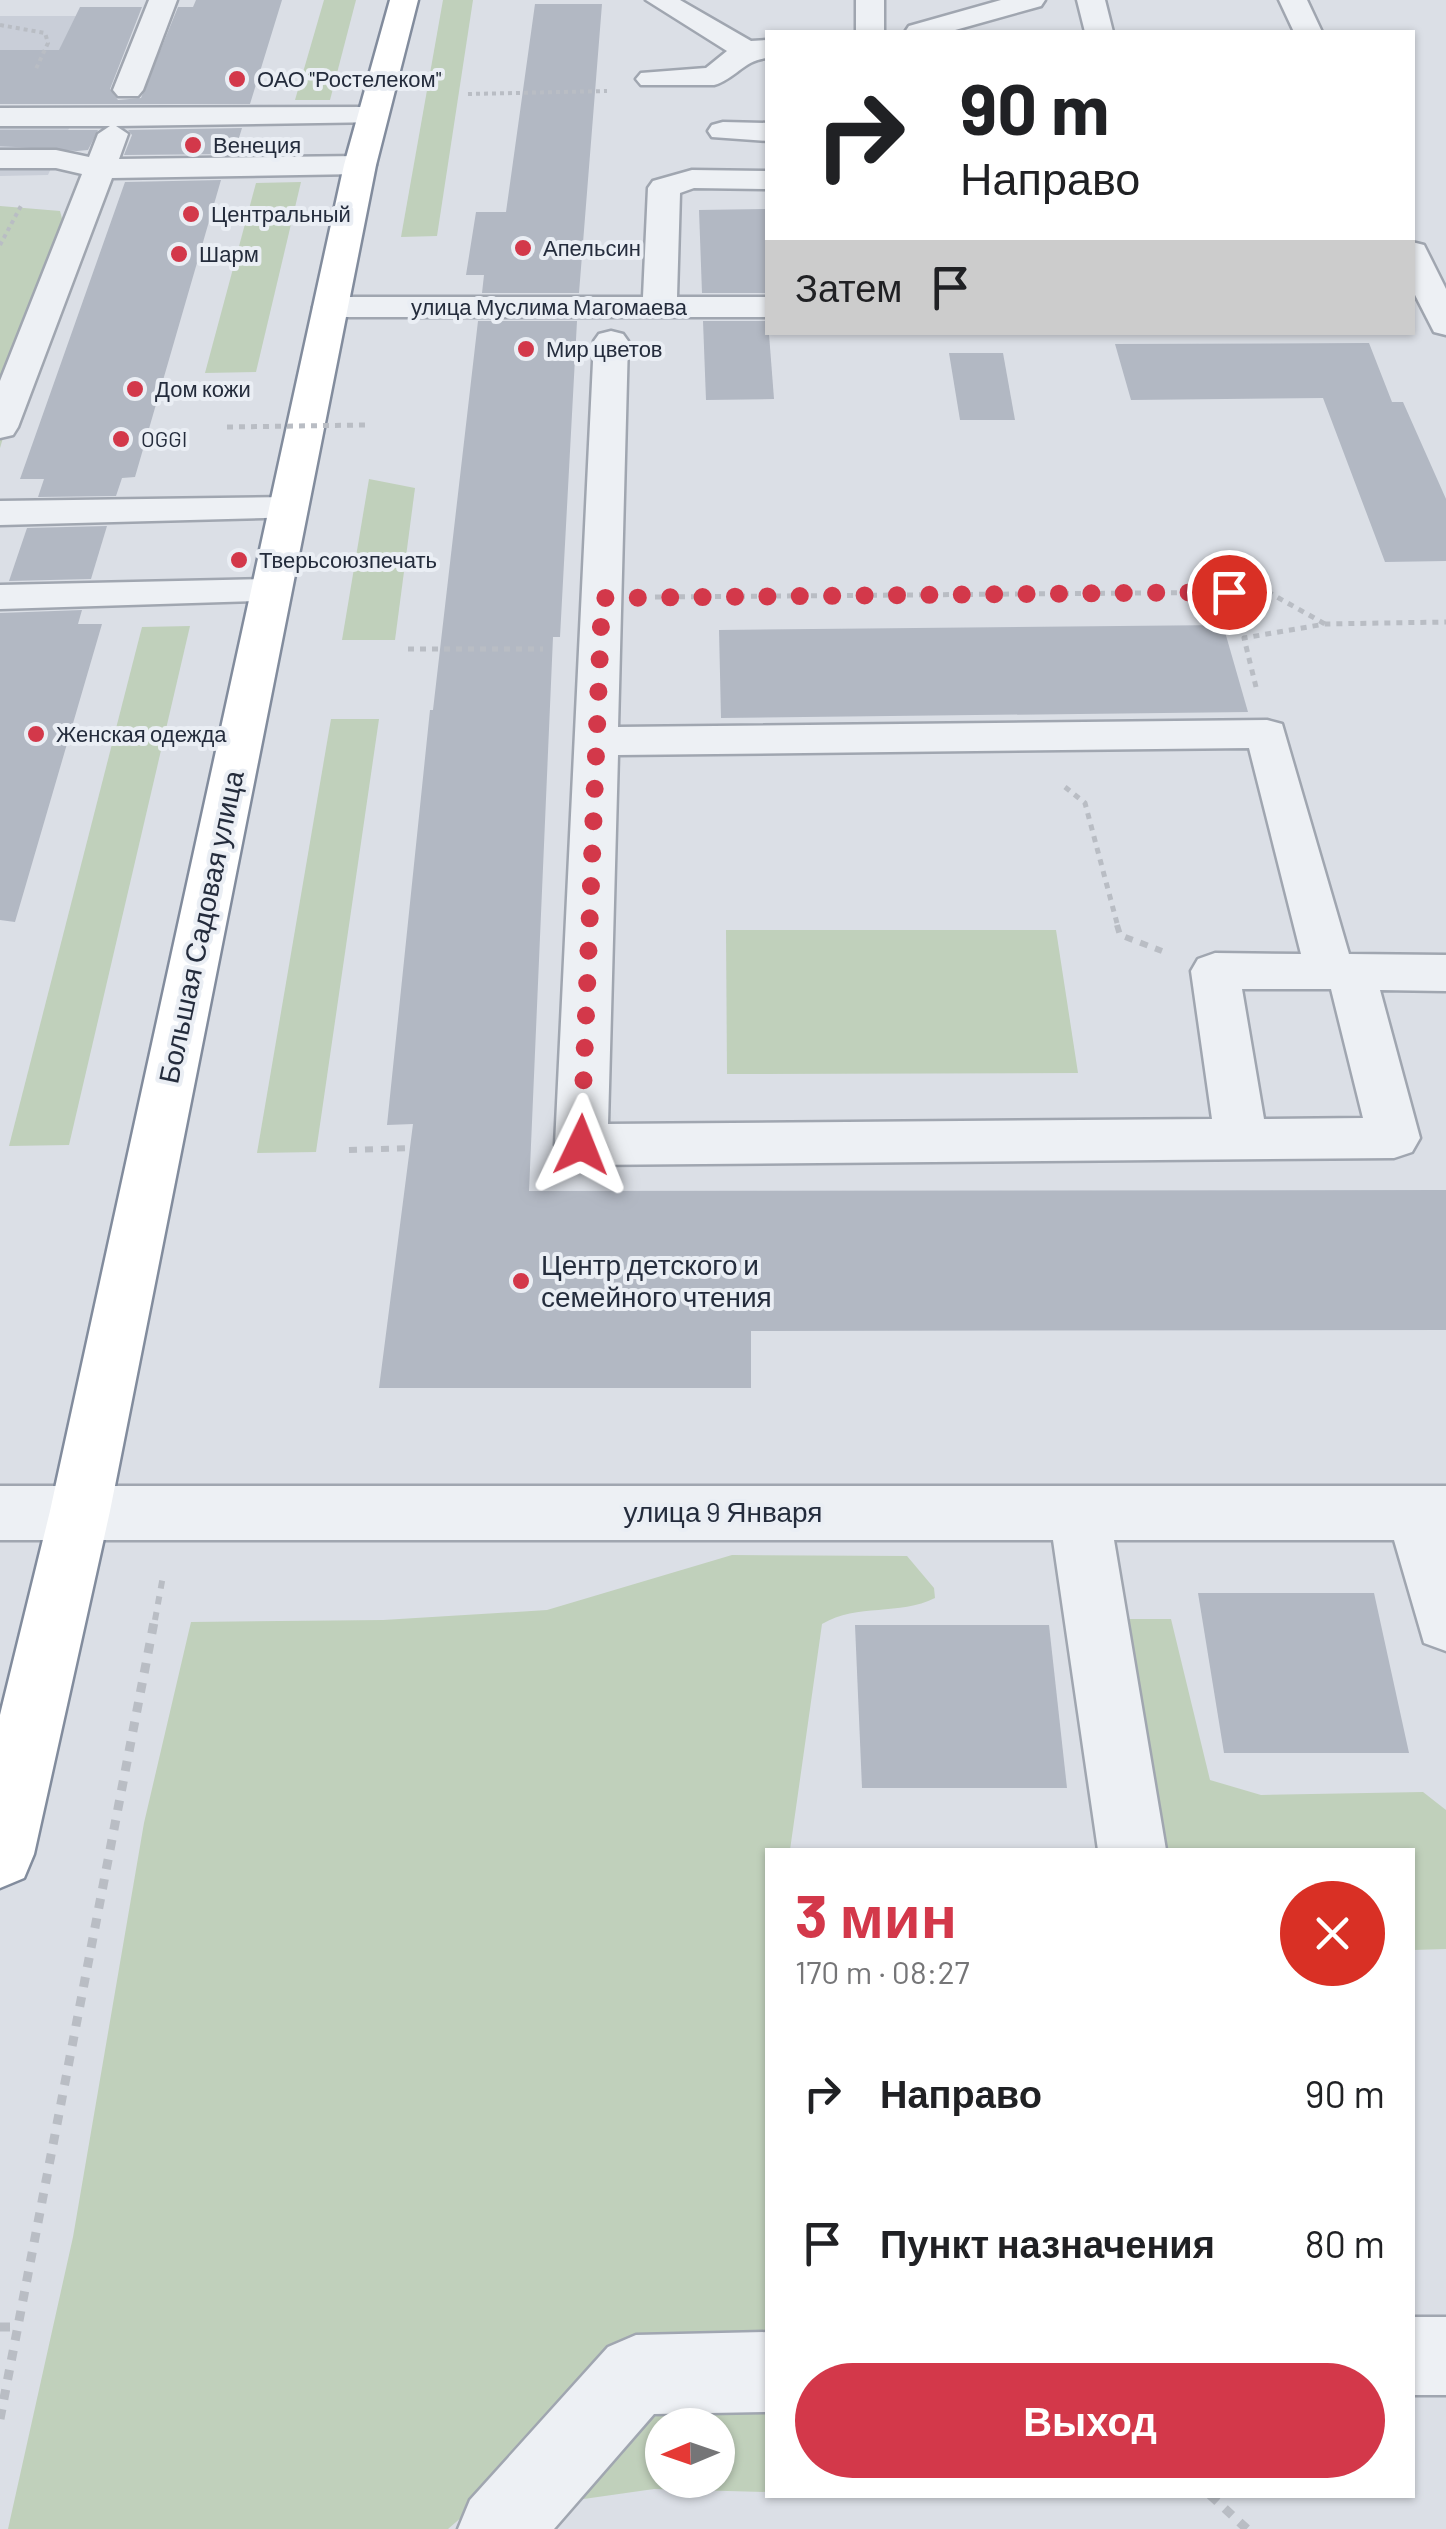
<!DOCTYPE html>
<html lang="ru">
<meta charset="utf-8">
<style>
:root{--surface:#fff;--page:#f2f2f2;--text:#202124;--muted:#757577;--accent:#d3384a}
body{margin:0;font-family:Barlow,sans-serif;background:var(--page);color:var(--text);height:100vh;display:flex;flex-direction:column;font-size:38px;white-space:nowrap}
*{box-sizing:border-box;margin:0}
p{font-size:32px;color:var(--muted)}
.icon{flex:none;width:55px;height:55px;fill:none;stroke:currentColor;stroke-width:2;stroke-linecap:round;stroke-linejoin:round}
.map{position:relative;flex:1;overflow:hidden}
.panel{position:absolute;left:765px;top:1848px;width:650px;height:650px;display:flex;flex-direction:column;background:var(--surface);border-radius:0px;box-shadow:0 2px 8px #0004}
.panel>*{flex:none}
.top-card{position:absolute;left:765px;top:30px;width:650px;height:305px;border-radius:0px;box-shadow:0 2px 8px #0004;background:#fff;color:var(--text);overflow:hidden}
.needle{width:65px;rotate:268deg}
.tools{position:absolute;left:645px;top:2408px;display:grid;gap:20px}
.tools a{display:grid;place-items:center;width:90px;height:90px;border-radius:50%;background:var(--surface);box-shadow:0 2px 8px #0004;font-size:50px}
.pin{position:absolute;display:grid;place-items:center;width:85px;height:85px;color:#fff;margin:-42px;border:5px solid #fff;border-radius:50%;box-shadow:0 2px 10px #0007}
.me{position:absolute;width:110px;margin:-55px;rotate:2deg;stroke-linejoin:round;filter:drop-shadow(0 0 8px #0008)}
.turn{display:flex;align-items:center;gap:35px;height:210px;padding:0 30px;font-size:45px}
.turn .icon{width:130px;height:130px;stroke-width:2.5}
.turn b{display:block;font-size:70px;line-height:85px}
.then{display:flex;align-items:center;height:95px;padding:0 30px;background:#0003;gap:20px;font-size:38px}
.round{display:grid;place-items:center;flex:none;width:105px;height:105px;border-radius:52px;background:var(--page)}
.headline{display:flex;align-items:center;justify-content:space-between;height:170px;padding:0 30px}
h1{font-size:60px;font-weight:700;line-height:75px;color:var(--accent)}
.button{display:flex;gap:20px;margin-top:auto;padding:20px 30px}
.button a{flex:1;height:115px;border-radius:60px;background:var(--accent);color:#fff;font-size:40px;font-weight:700;line-height:115px;text-align:center}
ul{padding:0;list-style:none}
li{display:flex;align-items:center;gap:30px;height:150px;padding:0 30px}
li div{flex:1}
li b{display:block;font-size:38px}
li em{font-style:normal}
.map>svg:first-child{display:block}
</style>
<div class="map">
<svg width="1446" height="2529" viewBox="0 0 1446 2529">
<rect width="100%" height="100%" fill="#dbdfe6"/>
<g fill="#c9ced8">
<polygon points="0,16 76,16 34,103 0,103"/>
<polygon points="79,106 48,175 0,176 0,107"/>
</g>
<g fill="#c0d0bb" fill-rule="evenodd">
<polygon points="324,0 356,0 330,100 295,100"/>
<polygon points="443,0 473,0 437,236 401,237"/>
<polygon points="301,182 256,372 205,373 256,183"/>
<polygon points="0,206 60,211 65,230 0,448"/>
<polygon points="369,479 415,488 395,640 342,640"/>
<polygon points="190,626 69,1145 9,1146 142,627"/>
<polygon points="331,719 379,719 316,1152 257,1153"/>
<polygon points="726,930 1056,930 1078,1073 727,1074"/>
<path d="M732,1555L907,1556L934,1588L935,1598C899,1616 858,1603 822,1624L790,1850H768L767,2492L654,2489L463,2516L448,2529H8L73,2237L144,1823L191,1622L383,1620L547,1610ZM662,2425H718V2480H662Z"/>
<polygon points="1127,1619 1171,1619 1210,1780 1261,1795 1423,1792 1446,1810 1446,1949 1413,1950 1412,1850 1163,1850"/>
</g>
<g fill="#b2b8c3">
<polygon points="196,0 282,0 250,104 0,104 0,50 59,50 80,7 142,7 110,89 118,100 141,98 178,7 193,7"/>
<polygon points="535,4 602,4 579,293 482,293 484,275 466,275 476,212 506,212"/>
<polygon points="242,128 234,154 124,155 132,135 128,130"/>
<polygon points="0,130 98,130 88,150 77,151 0,146"/>
<polygon points="221,180 135,477 122,478 116,496 38,497 44,479 20,479 125,182"/>
<polygon points="768,209 768,293 702,293 699,210"/>
<polygon points="478,321 577,321 560,637 553,637 529,1191 1446,1190 1446,1330 751,1331 751,1388 379,1388 413,1124 387,1125 430,710 433,710"/>
<polygon points="703,321 768,321 774,399 706,400"/>
<polygon points="1369,343 1392,402 1403,402 1446,499 1446,561 1385,562 1323,398 1131,400 1115,344"/>
<polygon points="949,353 1003,353 1015,420 960,420"/>
<polygon points="107,526 91,579 9,581 27,528"/>
<polygon points="82,610 78,624 102,624 15,922 0,920 0,613"/>
<polygon points="1223,625 1248,712 721,718 719,630"/>
<polygon points="1198,1593 1374,1593 1409,1753 1224,1753"/>
<polygon points="855,1625 1049,1625 1067,1788 862,1788"/>
</g>
<g fill="none" stroke-linecap="round" stroke-linejoin="round">
<defs>
<g id="minor">
<polygon points="149,0 177,0 143,90 138,96 118,96 113,90"/>
<path d="M646,0H680L751,41L768,40V58C745,59 735,79 714,85H641L636,79L641,73L706,68L727,51Z"/>
<rect x="856" y="0" width="28" height="32"/>
<polygon points="1001,0 1045,0 1041,6 948,32 905,32 909,26"/>
<polygon points="1077,0 1105,0 1113,32 1085,32"/>
<polygon points="1279,0 1307,0 1322,32 1294,32"/>
<polygon points="372,107 387,116 383,122 116,126 128,134 119,159 360,156 376,165 360,174 112,178 18,427 13,435 0,438 0,381 82,174 56,168 0,168 0,150 56,150 89,157 98,134 110,126 0,126 0,108"/>
<polygon points="723,122 768,123 768,141 712,137 708,131 712,125"/>
<polygon points="692,170 768,171 768,189 694,188 680,193 677,297 768,297 768,317 330,317 318,314 313,307 318,300 330,297 643,297 648,188 653,181"/>
<polygon points="1412,242 1424,245 1446,289 1446,335 1434,332 1412,289"/>
<path d="M611,331L623,334L628,341L618,727L1267,720L1282,724L1349,954L1446,955V991L1380,990L1420,1138L1412,1152L1394,1158L581,1165L562,1159L555,1145L594,341L599,334ZM1249,748L1301,954L1215,953L1198,959L1191,971L1212,1119L608,1124L618,755ZM1242,989H1331L1363,1118L1264,1119Z"/>
<polygon points="288,497 302,501 307,509 302,517 0,525 0,501"/>
<polygon points="271,579 285,582 291,591 285,600 0,609 0,585"/>
<polygon points="0,1486 1446,1486 1446,1651 1424,1643 1394,1540 1114,1540 1166,1850 1098,1850 1053,1540 0,1540"/>
<rect x="1412" y="2317" width="34" height="78"/>
<polygon points="768,2332 768,2412 654,2414 554,2529 458,2529 470,2500 608,2347 636,2335"/>
</g>
<polygon id="highway" points="390,0 418,0 376,165 110,1511 34,1854 24,1878 0,1888 0,1715 50,1511 344,165"/>
</defs>
<use href="#minor" stroke="#a0a6b0" stroke-width="5"/>
<use href="#highway" stroke="#828c9d" stroke-width="5"/>
<g stroke="#b9bdc4" stroke-width="4" stroke-dasharray="4 4" stroke-linecap="butt">
<polyline points="0,25 45,33 48,43 35,71"/>
<polyline points="468,94 607,91"/>
<polyline points="0,245 22,204"/>
</g>
<g stroke="#b9bdc4" stroke-width="5" stroke-dasharray="6 6" stroke-linecap="butt">
<polyline points="655,597 1268,592 1325,624"/>
<polyline points="408,649 543,649"/>
<polyline points="1256,687 1244,638 1325,624 1446,622"/>
<polyline points="1065,787 1085,803 1118,927"/>
</g>
<g stroke="#b9bdc4" stroke-width="6" stroke-dasharray="8 8" stroke-linecap="butt">
<polyline points="1117,925 1120,935 1162,951"/>
<polyline points="349,1150 412,1148"/>
<polyline points="155,1620 163,1576"/>
</g>
<g stroke="#b9bdc4" stroke-width="9" stroke-dasharray="10 10" stroke-linecap="butt">
<polyline points="0,2327 17,2327"/>
<polyline points="0,2419 155,1617"/>
<polyline points="1210,2495 1247,2529"/>
</g>
<use href="#minor" fill="#edf0f4" fill-rule="evenodd"/>
<use href="#highway" fill="#fff" fill-rule="evenodd"/>
<polyline stroke="#b9bdc4" stroke-width="5" stroke-dasharray="6 6" stroke-linecap="butt" points="227,427 365,425"/>
</g>
<g fill="none" stroke-linecap="round" stroke-linejoin="round">
<polyline stroke="#d3384a" stroke-width="18" stroke-dasharray="0 32.4" points="581,1145 602,598 1229,592"/>
</g>
<g fill="#d3384a" stroke="#eaeef4" stroke-width="4">
<circle cx="237" cy="79" r="10"/>
<circle cx="193" cy="145" r="10"/>
<circle cx="191" cy="214" r="10"/>
<circle cx="523" cy="248" r="10"/>
<circle cx="179" cy="254" r="10"/>
<circle cx="526" cy="349" r="10"/>
<circle cx="135" cy="389" r="10"/>
<circle cx="121" cy="439" r="10"/>
<circle cx="239" cy="560" r="10"/>
<circle cx="36" cy="734" r="10"/>
<circle cx="521" cy="1281" r="10"/>
</g>
<g text-anchor="middle" stroke-width="8" stroke-linejoin="round" paint-order="stroke">
<g font-size="22" fill="#242c3c" stroke="#eaeef4" text-anchor="start">
<text x="257" y="87">ОАО "Ростелеком"</text>
<text x="213" y="153">Венеция</text>
<text x="211" y="222">Центральный</text>
<text x="543" y="256">Апельсин</text>
<text x="199" y="262">Шарм</text>
<text x="546" y="357">Мир цветов</text>
<text x="155" y="397">Дом кожи</text>
<text x="141" y="447">OGGI</text>
<text x="259" y="568">Тверьсоюзпечать</text>
<text x="56" y="742">Женская одежда</text>
</g>
<g font-size="22" fill="#242c3c" stroke="#eaeef4">
<text x="549" y="315">улица Муслима Магомаева</text>
</g>
<g font-size="28" fill="#242c3c" stroke="#eaeef4">
<text transform="translate(201 927) rotate(-78)" y="10">Большая Садовая улица</text>
<text x="723" y="1522">улица 9 Января</text>
</g>
<g font-size="28" fill="#242c3c" stroke="#eaeef4" text-anchor="start">
<text x="541" y="1275">Центр детского и<tspan x="541" dy="32">семейного чтения</tspan></text>
</g>
</g>
</svg>
<div class="tools">
<a><svg class="needle" viewBox="-14 -14 28 28"><path d="M0-13l5 13h-10z" fill="#e53935"/><path d="M0 13l5-13h-10z" fill="#757577"/></svg></a>
</div>
<div class="pin" style="left:1229px;top:592px;background:#d93025"><svg class="icon" aria-label="arrive" viewBox="0 0 24 24"><path d="M6 21V4h12l-3 4 3 4H6"/></svg></div>
<svg class="me" style="left:581px;top:1145px" viewBox="-20 -20 40 40"><path d="M0-17L14 15 0 8-14 15z" fill="#d3384a" stroke="#fff" stroke-width="4"/></svg>
<div class="top-card">
<div class="turn"><svg class="icon" aria-label="right" viewBox="0 0 24 24"><path d="M7 20v-9h11M14 6l5 5-5 5"/></svg><div><b>90 m</b>Направо</div></div>
<div class="then">Затем<svg class="icon" aria-label="arrive" viewBox="0 0 24 24"><path d="M6 21V4h12l-3 4 3 4H6"/></svg></div>
</div>
<section class="panel">
<div class="headline"><div><h1>3 мин</h1><p>170 m · 08:27</p></div><a class="round" style="background:#d93025;color:#fff"><svg class="icon" aria-label="close" viewBox="0 0 24 24"><path d="M6 6l12 12M18 6L6 18"/></svg></a></div>
<ul>
<li><svg class="icon" aria-label="right" viewBox="0 0 24 24"><path d="M7 20v-9h11M14 6l5 5-5 5"/></svg><div><b>Направо</b></div><em>90 m</em></li>
<li><svg class="icon" aria-label="arrive" viewBox="0 0 24 24"><path d="M6 21V4h12l-3 4 3 4H6"/></svg><div><b>Пункт назначения</b></div><em>80 m</em></li>
</ul>
<div class="button"><a>Выход</a></div>
</section>
</div>
